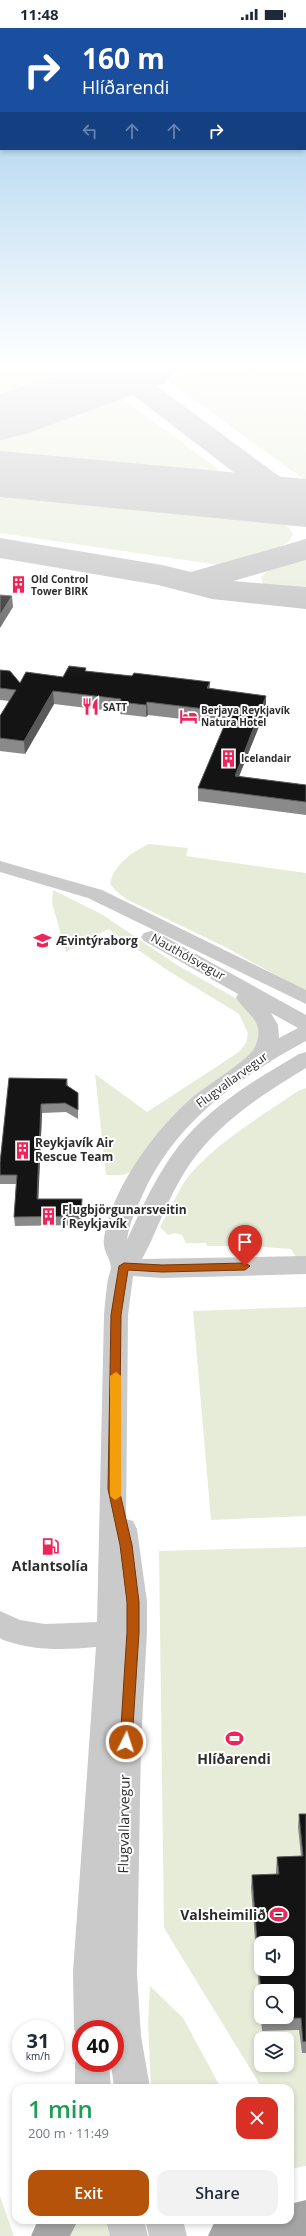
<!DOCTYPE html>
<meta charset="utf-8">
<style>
:root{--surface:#fff;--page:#f2f2f3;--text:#1f2937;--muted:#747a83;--accent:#b45309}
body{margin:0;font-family:"Open Sans",sans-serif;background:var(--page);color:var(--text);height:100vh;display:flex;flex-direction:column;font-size:15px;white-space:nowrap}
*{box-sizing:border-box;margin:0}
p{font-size:13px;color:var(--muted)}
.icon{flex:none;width:22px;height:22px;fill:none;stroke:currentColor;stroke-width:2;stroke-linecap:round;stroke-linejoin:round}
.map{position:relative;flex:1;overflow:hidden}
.drawer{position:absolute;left:12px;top:2056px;width:282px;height:140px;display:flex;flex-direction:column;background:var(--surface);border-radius:12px;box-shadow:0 2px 6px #0003}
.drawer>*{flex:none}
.banner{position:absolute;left:0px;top:0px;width:306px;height:122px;box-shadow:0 2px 6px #0003;background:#1a4fa0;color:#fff;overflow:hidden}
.tools{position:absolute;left:254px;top:1908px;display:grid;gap:8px}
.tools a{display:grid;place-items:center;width:40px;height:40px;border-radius:8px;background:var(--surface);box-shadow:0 2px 6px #0003;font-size:20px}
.speed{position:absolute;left:12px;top:1992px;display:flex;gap:8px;font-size:20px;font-weight:700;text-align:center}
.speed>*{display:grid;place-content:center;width:52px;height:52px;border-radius:50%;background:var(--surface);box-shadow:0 2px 6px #0003;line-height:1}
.speed small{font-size:10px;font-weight:400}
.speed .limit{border:6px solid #d22;background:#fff;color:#111}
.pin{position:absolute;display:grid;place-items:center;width:34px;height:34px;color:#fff;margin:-41px -17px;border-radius:50% 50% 50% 0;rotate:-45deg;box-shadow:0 0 4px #0007}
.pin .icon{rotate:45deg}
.me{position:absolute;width:44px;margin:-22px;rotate:4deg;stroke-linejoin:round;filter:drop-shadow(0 0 3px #0008)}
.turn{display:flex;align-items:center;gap:14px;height:84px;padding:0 16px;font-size:18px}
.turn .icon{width:52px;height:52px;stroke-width:2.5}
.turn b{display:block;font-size:28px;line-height:34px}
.lanes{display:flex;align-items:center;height:38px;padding:0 16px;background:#0003;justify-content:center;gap:20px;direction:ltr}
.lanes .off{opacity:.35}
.round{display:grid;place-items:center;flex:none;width:42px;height:42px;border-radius:12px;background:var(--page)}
.overview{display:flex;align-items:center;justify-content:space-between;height:68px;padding:0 16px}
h1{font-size:24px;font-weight:600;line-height:30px;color:#1e9e55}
.primary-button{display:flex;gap:8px;margin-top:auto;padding:8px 16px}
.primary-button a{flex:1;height:46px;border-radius:12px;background:var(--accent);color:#fff;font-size:16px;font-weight:600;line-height:46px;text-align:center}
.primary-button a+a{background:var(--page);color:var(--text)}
.status{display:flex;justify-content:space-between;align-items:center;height:28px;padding:0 20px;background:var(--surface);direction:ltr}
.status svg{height:11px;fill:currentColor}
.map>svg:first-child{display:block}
</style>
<div class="status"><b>11:48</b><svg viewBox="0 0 49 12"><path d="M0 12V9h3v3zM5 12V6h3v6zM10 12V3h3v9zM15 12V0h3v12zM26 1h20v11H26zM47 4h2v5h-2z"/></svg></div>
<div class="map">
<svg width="306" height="2208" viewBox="0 0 306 2208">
<rect width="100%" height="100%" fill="#fff"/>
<g fill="#e7ecd9" fill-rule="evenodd">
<polygon points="0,340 74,340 0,366"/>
<polygon points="203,340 306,340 306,453 171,355 175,350"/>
<polygon points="123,371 218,441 217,444 208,447 0,426 0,411 92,379"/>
<polygon points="0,467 273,493 287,498 293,506 289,513 276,522 219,537 0,505"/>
<polygon points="306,531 306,561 263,556 261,549 269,542"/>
<path d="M149,816L188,820L186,828L306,845V964L227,920L126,871L115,862L110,856C114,836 132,824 149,816Z"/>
<polygon points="53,862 103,887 177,937 237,971 260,995 262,1015 133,1143 122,1147 106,1147 95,1046 147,1084 239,1024 246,1015 248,1005 239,986 167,942 108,901 66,924 52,875"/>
<path d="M306,1060V1228L296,1229L291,1221L250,1218H207L206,1215H186L182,1207L175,1205L168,1207L160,1199C168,1185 175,1170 183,1156C206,1121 263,1087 298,1063Z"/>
<polygon points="306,1279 306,1488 211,1492 193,1283"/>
<path d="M306,1519V2138L290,2141V2060H262L164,1900L159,1523ZM261,1915H287V1941H261ZM261,1963H287V1989H261ZM261,2011H287V2037H261Z"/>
<polygon points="150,1958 183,1990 221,2060 151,2060 148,1996"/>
<polygon points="0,2168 14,2208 0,2208"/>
<polygon points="71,2192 109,2192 113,2208 64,2208"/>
</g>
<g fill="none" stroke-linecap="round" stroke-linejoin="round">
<g fill="#c0c0c0" fill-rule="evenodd">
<polygon points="123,340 151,340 147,348 150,353 287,454 306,463 306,483 277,475 265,468 130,365 119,348"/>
<polygon points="0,510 162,537 191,544 306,511 306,532 233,553 306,559 306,581 212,571 158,557 0,530"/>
</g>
<g fill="#c0c0c0" fill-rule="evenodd">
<polygon points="74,340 176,340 165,355 26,406 0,412 0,366"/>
<polygon points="0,423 306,451 306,499 0,469"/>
</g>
<g fill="#cacaca" fill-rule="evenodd">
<polygon points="0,833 102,862 306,962 306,976 88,870 0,844"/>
<path d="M151,903L158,905L306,987V1013C239,1049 175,1095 143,1166C136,1181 129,1196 127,1212C144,1175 161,1137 188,1107C219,1073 260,1049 299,1026L306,1024V1040C258,1069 208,1101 180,1152C165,1177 156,1206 142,1231L306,1228V1246L162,1250L133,1248L128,1287L126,1491L133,1493L137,1501L147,1574V1604L141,1714L137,1946L141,2008L150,2060H114L111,2035H115V2001H81V2014L74,2001L73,1944L96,1619C63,1622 34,1623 3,1612L0,1610V1583L20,1592L45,1596L97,1594L104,1287C105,1275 106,1263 108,1251C109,1247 111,1242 111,1239C110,1229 102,1223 104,1210C111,1161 156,1100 194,1068C206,1058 251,1030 255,1019C266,993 248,988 236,970L238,966L144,913L141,909L144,905ZM271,985L298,1000L279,1010L278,997Z"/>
<polygon points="81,2022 81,2035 109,2035 111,2060 75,2060 75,2035"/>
<polygon points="106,2192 144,2192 148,2208 110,2208"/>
<polygon points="145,2192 183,2192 187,2208 149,2208"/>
</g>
<g fill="#a5a5a5" fill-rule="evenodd">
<polygon points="306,2172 306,2208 208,2208 214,2195 221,2192 290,2192 290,2176"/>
<polygon points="38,2192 78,2192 70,2208 31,2208"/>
</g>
</g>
<g fill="#8a8a8a" fill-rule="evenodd">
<polygon points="0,642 20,655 63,649 87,643 266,668 266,681 239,748 306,757 306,787 198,773 198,760 225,696 148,687 146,689 120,686 120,684 54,676 25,726 0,723 0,688 9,673 0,672"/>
<polygon points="9,1050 67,1051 68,1058 78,1065 78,1091 66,1084 42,1085 38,1171 82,1180 82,1197 15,1198 14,1189 16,1156 0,1156 0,1135"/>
<path d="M299,1786H306V2025H302L299,2002L262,2003L251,1860L252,1847L276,1846V1842L277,1829L301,1828L298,1799ZM261,1963L287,1989H261Z"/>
</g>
<g fill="#5a5a5a">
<polygon points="12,568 13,579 0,600 0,587"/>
<polygon points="210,654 209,666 207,660"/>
<polygon points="53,663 54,676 25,726 24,713"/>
<polygon points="266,668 266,681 234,761 235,748"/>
<polygon points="147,674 148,687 146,689 146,677"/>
<polygon points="41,1076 42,1085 38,1180 37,1171"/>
<polygon points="82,1171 82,1197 81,1188"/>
</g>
<g fill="#141414" stroke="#5a5a5a" fill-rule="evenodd">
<polygon points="0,567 12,568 0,587"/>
<polygon points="69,638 86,640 85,643 132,648 134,645 210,654 207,660 266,668 235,748 306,757 306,774 198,760 230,684 147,674 146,677 120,674 121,671 53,663 24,713 0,710 0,688 16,662 0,660 0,642 10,643 20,655 26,644 63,649"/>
<polygon points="9,1050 67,1051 66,1057 78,1065 78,1082 65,1075 41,1076 37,1171 82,1171 81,1188 14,1189 17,1147 0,1147 0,1135"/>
<path d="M299,1786H306V2013L303,2014L301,1990L263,1991V1989H287V1963H261V1967L252,1847L279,1846L277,1829L303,1828ZM261,1915H287V1941H261Z"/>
</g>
<linearGradient id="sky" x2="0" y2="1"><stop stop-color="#99c8ea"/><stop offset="0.52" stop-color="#fff"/><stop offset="1" stop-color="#fff" stop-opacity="0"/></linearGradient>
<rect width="306" height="649" fill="url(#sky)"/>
<polygon fill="#b45309" stroke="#753606" points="124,1235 162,1237 245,1235 250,1238 245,1242 162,1244 128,1242 121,1287 119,1461 132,1517 139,1574 139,1604 132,1714 130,1719 126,1720 122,1719 120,1714 127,1604 127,1574 120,1517 108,1461 111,1287 119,1238"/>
<polygon fill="#f59e0b" points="116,1344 121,1348 121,1468 115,1472 110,1468 110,1348"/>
<defs>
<symbol id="building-bare" viewBox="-9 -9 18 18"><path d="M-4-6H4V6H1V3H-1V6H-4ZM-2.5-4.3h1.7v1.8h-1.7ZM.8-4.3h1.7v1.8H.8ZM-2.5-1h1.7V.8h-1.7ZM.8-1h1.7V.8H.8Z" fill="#ee255a" stroke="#fff" stroke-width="2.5" paint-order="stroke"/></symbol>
<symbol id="restaurant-bare" viewBox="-9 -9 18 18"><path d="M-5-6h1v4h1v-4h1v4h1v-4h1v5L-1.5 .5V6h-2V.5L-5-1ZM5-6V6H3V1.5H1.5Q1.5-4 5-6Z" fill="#ee255a" stroke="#fff" stroke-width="2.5" paint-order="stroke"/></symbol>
<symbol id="hotel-bare" viewBox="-9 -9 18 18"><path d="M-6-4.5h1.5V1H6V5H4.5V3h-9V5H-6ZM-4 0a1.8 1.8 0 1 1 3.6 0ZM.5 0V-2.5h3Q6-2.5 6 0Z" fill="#ee255a" stroke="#fff" stroke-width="2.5" paint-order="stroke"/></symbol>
<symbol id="school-bare" viewBox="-9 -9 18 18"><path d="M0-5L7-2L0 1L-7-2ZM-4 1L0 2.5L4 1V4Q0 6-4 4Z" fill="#ee255a" stroke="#fff" stroke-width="2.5" paint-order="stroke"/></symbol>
<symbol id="fuel-bare" viewBox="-9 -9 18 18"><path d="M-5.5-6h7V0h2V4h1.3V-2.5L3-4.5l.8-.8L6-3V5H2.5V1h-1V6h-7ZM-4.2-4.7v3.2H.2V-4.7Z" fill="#ee255a" stroke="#fff" stroke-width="2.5" paint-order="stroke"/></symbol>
<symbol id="stadium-bare" viewBox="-9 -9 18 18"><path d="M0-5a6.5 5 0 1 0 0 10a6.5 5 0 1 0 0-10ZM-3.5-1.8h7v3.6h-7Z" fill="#ee255a" stroke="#fff" stroke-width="2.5" paint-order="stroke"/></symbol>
</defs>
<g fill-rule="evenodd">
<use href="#building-bare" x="6" y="544" width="25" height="25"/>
<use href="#restaurant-bare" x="78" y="666" width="25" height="25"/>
<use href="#hotel-bare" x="176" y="676" width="25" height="25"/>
<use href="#building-bare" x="216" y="718" width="25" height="25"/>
<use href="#school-bare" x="30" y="900" width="25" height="25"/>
<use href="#building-bare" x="10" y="1110" width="25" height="25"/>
<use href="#building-bare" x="36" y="1176" width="25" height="25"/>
<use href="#fuel-bare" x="38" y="1506" width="25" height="25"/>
<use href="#stadium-bare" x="222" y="1698" width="25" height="25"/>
<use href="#stadium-bare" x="266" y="1874" width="25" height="25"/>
</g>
<g text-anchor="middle" stroke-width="4" stroke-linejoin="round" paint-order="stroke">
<g font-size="10" font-weight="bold" fill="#2d2d2d" stroke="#fff" text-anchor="start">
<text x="31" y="555">Old Control<tspan x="31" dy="12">Tower BIRK</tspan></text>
<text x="103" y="683">SATT</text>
<text x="201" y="686">Berjaya Reykjavík<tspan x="201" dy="12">Natura Hotel</tspan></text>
<text x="241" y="734">Icelandair</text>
</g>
<g font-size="12" font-weight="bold" fill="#2d2d2d" stroke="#fff" text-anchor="start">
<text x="56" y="917">Ævintýraborg</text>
<text x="35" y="1119">Reykjavík Air<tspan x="35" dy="14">Rescue Team</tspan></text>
<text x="62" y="1186">Flugbjörgunarsveitin<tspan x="62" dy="14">í Reykjavík</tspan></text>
</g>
<g font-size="12" fill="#2d2d2d" stroke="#fff">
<text transform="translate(188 929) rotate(29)" y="4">Nauthólsvegur</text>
<text transform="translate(232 1052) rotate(-36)" y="4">Flugvallarvegur</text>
</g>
<g font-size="14" font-weight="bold" fill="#2d2d2d" stroke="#fff">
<text x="50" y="1543">Atlantsolía</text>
<text x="234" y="1736">Hlíðarendi</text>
<text x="266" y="1892" text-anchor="end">Valsheimilið</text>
</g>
<g font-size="14" fill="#2d2d2d" stroke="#fff">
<text transform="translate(124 1796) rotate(-89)" y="5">Flugvallarvegur</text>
</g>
</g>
</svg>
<div class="tools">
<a><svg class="icon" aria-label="sound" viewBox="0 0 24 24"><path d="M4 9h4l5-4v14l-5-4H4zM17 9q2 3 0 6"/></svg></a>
<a><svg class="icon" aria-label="search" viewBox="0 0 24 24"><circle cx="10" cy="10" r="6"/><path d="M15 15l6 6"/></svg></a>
<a><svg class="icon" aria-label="layers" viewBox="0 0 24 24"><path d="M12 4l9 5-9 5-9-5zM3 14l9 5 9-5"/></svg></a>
</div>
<div class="speed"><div>31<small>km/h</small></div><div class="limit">40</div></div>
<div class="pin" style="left:245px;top:1238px;background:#d93025"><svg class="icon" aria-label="arrive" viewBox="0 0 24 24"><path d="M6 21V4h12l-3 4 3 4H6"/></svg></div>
<svg class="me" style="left:126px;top:1714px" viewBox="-20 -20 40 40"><circle r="17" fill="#b45309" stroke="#fff" stroke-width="3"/><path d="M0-11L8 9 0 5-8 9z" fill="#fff"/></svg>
<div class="banner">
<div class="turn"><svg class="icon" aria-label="right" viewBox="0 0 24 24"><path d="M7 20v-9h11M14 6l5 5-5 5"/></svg><div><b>160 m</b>Hlíðarendi</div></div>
<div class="lanes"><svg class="icon off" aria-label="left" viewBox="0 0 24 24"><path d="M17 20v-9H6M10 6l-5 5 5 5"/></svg><svg class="icon off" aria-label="ahead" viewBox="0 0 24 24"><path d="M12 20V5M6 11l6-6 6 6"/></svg><svg class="icon off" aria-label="ahead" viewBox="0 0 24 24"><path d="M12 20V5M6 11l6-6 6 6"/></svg><svg class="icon" aria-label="right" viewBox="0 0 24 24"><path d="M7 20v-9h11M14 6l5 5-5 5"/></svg></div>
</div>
<section class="drawer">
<div class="overview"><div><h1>1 min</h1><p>200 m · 11:49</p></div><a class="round" style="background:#d93025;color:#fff"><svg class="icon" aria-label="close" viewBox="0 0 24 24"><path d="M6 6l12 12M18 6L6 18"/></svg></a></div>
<div class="primary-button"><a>Exit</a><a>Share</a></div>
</section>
</div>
